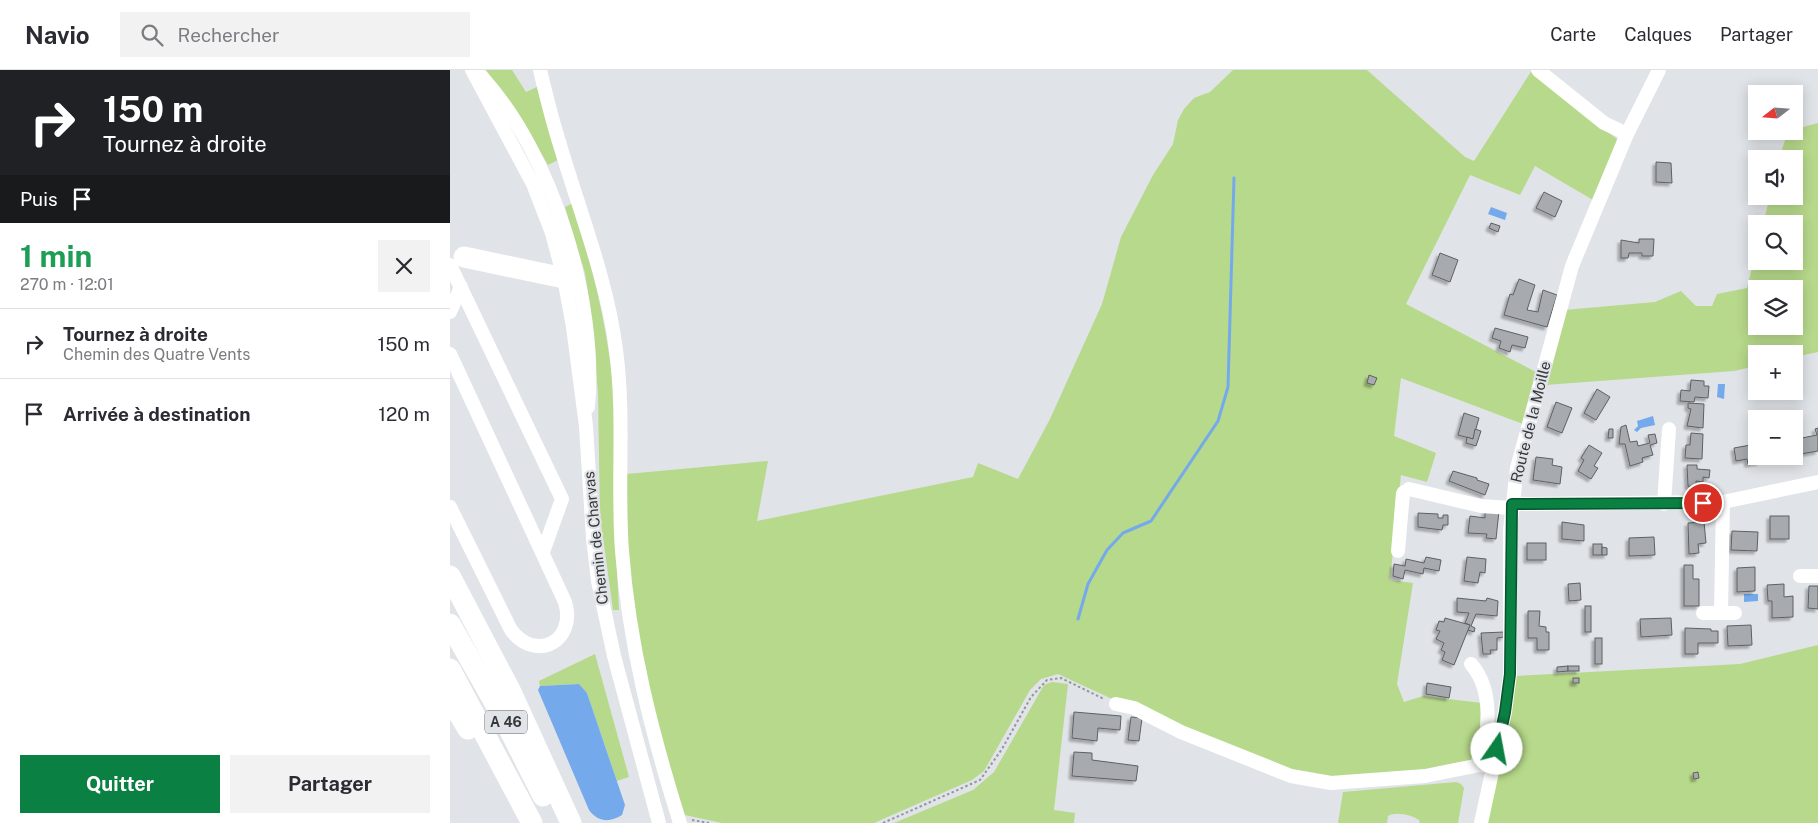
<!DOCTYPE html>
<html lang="fr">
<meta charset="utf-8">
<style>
:root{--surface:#fff;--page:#f2f2f3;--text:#2b2b33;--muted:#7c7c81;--line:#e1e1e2;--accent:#0b8043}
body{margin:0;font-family:"Public Sans",sans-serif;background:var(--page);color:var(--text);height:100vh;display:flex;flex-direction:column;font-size:19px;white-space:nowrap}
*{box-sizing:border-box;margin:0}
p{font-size:16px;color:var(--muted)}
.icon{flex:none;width:28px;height:28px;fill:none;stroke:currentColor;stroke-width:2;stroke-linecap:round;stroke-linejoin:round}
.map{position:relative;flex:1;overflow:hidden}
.sheet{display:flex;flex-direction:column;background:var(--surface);width:450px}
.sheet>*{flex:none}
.top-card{background:#202124;color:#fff;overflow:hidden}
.needle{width:32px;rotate:253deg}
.buttons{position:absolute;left:1298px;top:15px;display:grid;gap:10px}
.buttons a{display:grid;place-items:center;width:55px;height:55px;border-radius:0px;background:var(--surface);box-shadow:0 2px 12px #0003;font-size:25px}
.pin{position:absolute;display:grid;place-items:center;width:42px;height:42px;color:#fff;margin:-21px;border:2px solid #fff;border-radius:50%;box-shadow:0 1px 5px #0007}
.me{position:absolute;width:55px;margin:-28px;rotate:12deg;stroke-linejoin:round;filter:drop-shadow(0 0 4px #0008)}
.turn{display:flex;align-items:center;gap:18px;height:105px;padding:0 20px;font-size:22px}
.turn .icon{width:65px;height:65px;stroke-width:2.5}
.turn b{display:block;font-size:35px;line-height:42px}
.then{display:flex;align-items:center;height:48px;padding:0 20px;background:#0003;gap:10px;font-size:19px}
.round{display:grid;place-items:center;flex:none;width:52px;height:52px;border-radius:0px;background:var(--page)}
.overview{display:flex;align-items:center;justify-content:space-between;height:85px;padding:0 20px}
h1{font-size:30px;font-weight:700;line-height:38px;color:#1e9e55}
.cta{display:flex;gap:10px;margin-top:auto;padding:10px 20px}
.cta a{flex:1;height:58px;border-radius:0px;background:var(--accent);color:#fff;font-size:20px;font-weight:700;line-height:58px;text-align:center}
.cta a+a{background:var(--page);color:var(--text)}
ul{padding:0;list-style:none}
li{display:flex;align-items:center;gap:15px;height:70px;padding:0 20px;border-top:1px solid var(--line)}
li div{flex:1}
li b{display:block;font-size:19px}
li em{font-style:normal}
header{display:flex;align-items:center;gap:30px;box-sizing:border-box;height:70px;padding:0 25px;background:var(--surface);border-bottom:1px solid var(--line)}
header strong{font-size:24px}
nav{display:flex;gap:28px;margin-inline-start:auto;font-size:18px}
.search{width:350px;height:45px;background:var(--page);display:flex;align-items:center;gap:12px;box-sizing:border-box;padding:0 18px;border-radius:0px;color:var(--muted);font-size:19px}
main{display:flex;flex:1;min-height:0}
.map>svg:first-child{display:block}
</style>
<header>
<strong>Navio</strong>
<div class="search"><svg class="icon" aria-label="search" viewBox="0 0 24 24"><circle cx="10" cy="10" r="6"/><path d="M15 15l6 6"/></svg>Rechercher</div>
<nav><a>Carte</a><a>Calques</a><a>Partager</a></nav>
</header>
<main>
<section class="sheet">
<div class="top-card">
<div class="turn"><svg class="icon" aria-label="right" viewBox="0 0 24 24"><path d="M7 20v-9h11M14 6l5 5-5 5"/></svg><div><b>150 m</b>Tournez à droite</div></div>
<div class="then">Puis<svg class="icon" aria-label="arrive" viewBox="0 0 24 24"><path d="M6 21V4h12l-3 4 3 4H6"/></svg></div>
</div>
<div class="overview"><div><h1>1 min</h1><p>270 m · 12:01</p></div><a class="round"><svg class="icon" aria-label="close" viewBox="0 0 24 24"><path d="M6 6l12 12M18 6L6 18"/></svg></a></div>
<ul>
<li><svg class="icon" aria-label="right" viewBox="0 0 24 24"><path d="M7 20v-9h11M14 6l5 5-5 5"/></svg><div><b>Tournez à droite</b><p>Chemin des Quatre Vents</p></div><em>150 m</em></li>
<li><svg class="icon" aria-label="arrive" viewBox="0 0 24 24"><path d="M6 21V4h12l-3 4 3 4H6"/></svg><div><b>Arrivée à destination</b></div><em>120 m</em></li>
</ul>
<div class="cta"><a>Quitter</a><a>Partager</a></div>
</section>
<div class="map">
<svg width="1368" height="753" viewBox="0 0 1368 753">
<defs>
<filter id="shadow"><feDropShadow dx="-3" dy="3" stdDeviation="1" flood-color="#0004"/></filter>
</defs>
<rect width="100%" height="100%" fill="#e0e3e7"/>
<g fill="#b7d98b" fill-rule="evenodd">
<polygon points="36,0 62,0 76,22 87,17 108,90 98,95 68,43"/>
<polygon points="783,0 917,0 1015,87 1024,91 1082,0 1168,70 1143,130 1085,96 1070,125 1020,105 956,234 1086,302 1073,354 951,308 944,366 986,383 977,412 951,405 940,510 963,513 947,614 954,632 973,626 1032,633 1029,668 1020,692 974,701 864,708 729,656 683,633 660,628 608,604 591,609 580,620 534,701 522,710 424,753 272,753 235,745 232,742 188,578 176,466 177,404 318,391 307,451 523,407 528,393 568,409 600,349 652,234 671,167 703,105 723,74 728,50 734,39 744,28 760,22"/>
<path d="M1368,53V282L1344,287V284H1306V296L1284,301L1095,315L1114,240L1205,232L1231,221L1246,236H1262L1267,224L1297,218L1306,181V191H1344V154H1313L1320,126H1344V89H1329L1338,61ZM1306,219H1344V256H1306Z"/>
<path d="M123,133C140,191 156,248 162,308C170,384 164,462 169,540H163L150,446L148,323L140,235L135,203L115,137Z"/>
<polygon points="1368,575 1368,753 1037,753 1065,606 1290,594"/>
<polygon points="145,584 179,707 167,711 137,623 129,614 90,616 89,611"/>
<polygon points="602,612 618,614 604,740 625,743 624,753 444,753 523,720 544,702 594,615"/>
<path d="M1006,712L1011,714L1014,718L1008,753H969L970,751C964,745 945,741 938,746L937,753H888L893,722Z"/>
</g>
<g fill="#74a9ec">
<polygon points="1041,137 1057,143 1055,150 1038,144"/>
<polygon points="1268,314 1275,314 1274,329 1267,327"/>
<polygon points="1203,346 1205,355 1191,358 1187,362 1184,360 1188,356 1187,351"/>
<polygon points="1294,524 1308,524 1308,531 1294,532"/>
<path d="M129,614L137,623L175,735L172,745C159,753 148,752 139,740L88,620L90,616Z"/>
</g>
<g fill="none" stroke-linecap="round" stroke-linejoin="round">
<polyline stroke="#74a9ec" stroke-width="3" points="628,549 638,514 657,480 673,463 701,451 768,351 778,317 784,108"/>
</g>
<g fill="#a7aaae" stroke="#5e6064" filter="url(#shadow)">
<polygon points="1206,92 1221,93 1222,113 1206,112"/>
<polygon points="1094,122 1112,131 1105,147 1086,138"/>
<polygon points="1041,153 1050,156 1048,162 1039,158"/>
<polygon points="1189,169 1204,169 1203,186 1192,186 1192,183 1179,183 1178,188 1171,188 1171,170 1189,173"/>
<polygon points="990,183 1008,190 1000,212 982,205"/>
<polygon points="1069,209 1085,215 1077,240 1088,242 1093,220 1107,225 1097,257 1054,245 1060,224 1063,225"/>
<polygon points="1045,258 1078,267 1075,278 1062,275 1060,282 1049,278 1051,271 1042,268"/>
<polygon points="919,305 927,308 924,315 917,313"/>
<polygon points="1241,310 1254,311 1254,316 1259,316 1258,328 1245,327 1244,332 1230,331 1231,320 1240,321"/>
<polygon points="1147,319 1160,327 1146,350 1134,343"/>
<polygon points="1106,332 1122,338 1112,363 1097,357"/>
<polygon points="1238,333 1254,334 1253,358 1237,356 1241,339 1238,338"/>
<polygon points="1014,343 1029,348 1023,369 1008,365"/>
<polygon points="1176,355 1180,372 1187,371 1188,376 1200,373 1198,365 1205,364 1207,373 1200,375 1203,385 1192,388 1193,392 1180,396 1175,374 1169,374 1171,357"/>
<polygon points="1368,358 1368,381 1350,384 1347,369 1367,365 1365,359"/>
<polygon points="1025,359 1031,361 1026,376 1016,373 1017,367 1023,369"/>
<polygon points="1159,359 1163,359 1163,368 1158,368"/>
<polygon points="1241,363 1253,364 1252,389 1235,388 1236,375 1240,375"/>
<polygon points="1306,374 1306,386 1309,386 1310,392 1298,394 1297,389 1286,391 1284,378"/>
<polygon points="1139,375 1152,383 1144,396 1148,398 1141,409 1128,401 1134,390 1131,388"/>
<polygon points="1086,387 1103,389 1102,395 1112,397 1110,414 1083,410"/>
<polygon points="1237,395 1247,395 1247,399 1260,400 1259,408 1253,407 1253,412 1246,411 1246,417 1238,416"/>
<polygon points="1003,401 1027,408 1027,410 1039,414 1035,425 999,411"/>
<polygon points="1035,441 1049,441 1046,469 1036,468 1037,464 1018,463 1020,446 1035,448"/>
<polygon points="968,443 988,444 988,448 993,448 993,445 998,445 998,455 993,455 992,460 968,457"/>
<rect x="1320" y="446" width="19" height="23"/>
<polygon points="1112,452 1134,455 1134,471 1112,469"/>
<polygon points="1254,452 1256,473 1248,474 1249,483 1239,484 1238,453"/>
<polygon points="1282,461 1308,462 1307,481 1281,480"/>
<polygon points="1204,467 1205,485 1179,486 1179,468"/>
<rect x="1077" y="473" width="19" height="17"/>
<rect x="1143" y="474" width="9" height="11"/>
<polygon points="1152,477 1157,478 1157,485 1152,485"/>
<polygon points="976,487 991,490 989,501 974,498 973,504 955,500 953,509 943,506 944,494 955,496 956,489 974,493"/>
<polygon points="1017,487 1036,489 1035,503 1030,502 1028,513 1014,511"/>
<polygon points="1234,495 1243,495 1243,509 1249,509 1249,536 1234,536"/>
<polygon points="1305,497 1305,521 1287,522 1287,498"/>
<polygon points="1130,513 1131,530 1119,531 1118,514"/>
<polygon points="1334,514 1334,527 1343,526 1343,547 1322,548 1322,531 1318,531 1317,515"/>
<polygon points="1359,516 1368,516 1368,539 1358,538"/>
<polygon points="1007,528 1036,531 1037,528 1048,531 1047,546 1026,544 1021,556 1025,558 1024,562 1018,560 1020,555 1015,553 1019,543 1007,542"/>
<rect x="1135" y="536" width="6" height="26"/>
<polygon points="1078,541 1090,541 1089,556 1096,557 1096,562 1099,562 1099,580 1087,580 1087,568 1078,568"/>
<polygon points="995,548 1020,555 1004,595 992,590 995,582 991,580 994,573 986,569 990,561 986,560 989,551 994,552"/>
<polygon points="1221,548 1222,565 1191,567 1190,549"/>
<polygon points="1301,555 1302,575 1278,576 1277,556"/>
<polygon points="1235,558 1261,559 1261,561 1268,561 1268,573 1248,573 1248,584 1235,584"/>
<polygon points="1054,562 1054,567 1047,568 1047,580 1040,580 1041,584 1033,584 1031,563"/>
<rect x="1145" y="568" width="7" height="26"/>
<polygon points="1118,596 1118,601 1107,602 1107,597"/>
<rect x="1118" y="596" width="11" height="5"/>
<rect x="1123" y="608" width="6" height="5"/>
<polygon points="977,613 1001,617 999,628 976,624"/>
<polygon points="624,642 671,646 670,660 648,658 647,671 622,668"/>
<polygon points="681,647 692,648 689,671 678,670"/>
<polygon points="624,682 642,683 642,690 688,696 686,711 622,706"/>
<polygon points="1248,702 1249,708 1244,709 1243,703"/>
</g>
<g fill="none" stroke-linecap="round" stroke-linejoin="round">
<g stroke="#949699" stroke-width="2" stroke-dasharray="2.5 2.5" stroke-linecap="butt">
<polyline points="242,750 259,753"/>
<polyline points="433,753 530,710 552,679 581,627 597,610 611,608 654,629"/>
</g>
<g stroke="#fff" stroke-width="14">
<polyline points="22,0 83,114 102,163 114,208 123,257 136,356 143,468 148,511 164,586 209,753"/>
<path d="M90,0C96,25 102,50 110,75C130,143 157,209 166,280C175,347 167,414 172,481C179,575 202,664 230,753"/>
<polyline points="1088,0 1154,53 1177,64"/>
<path d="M31,6C103,84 148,233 138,337"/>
<polyline points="0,195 112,429 93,482"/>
<polyline points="0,242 11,217"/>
<path d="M0,284L115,532C127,571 86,593 61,560L0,437"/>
<polyline points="1062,434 1273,432 1368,412"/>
<polyline points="1214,434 1219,359"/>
<polyline points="948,481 953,423 959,419 1031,436 1061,438"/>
<polyline points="1350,506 1368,506"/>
<polyline points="1271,542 1273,432"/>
<polyline points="1253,543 1285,543"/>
<path d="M1021,594C1036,611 1039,634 1037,657C1035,670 1030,682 1030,695"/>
<polyline points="666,634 684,638 731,662 841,706 881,713 975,706 1030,695 1043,697"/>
<polyline points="1031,753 1055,642 1060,604 1060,459 1067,398 1122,196 1177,64 1209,0"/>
</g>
<g stroke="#fff" stroke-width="21">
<polyline points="14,187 114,208"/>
<polyline points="0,506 60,620 121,753"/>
<polyline points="0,554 55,651 93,726"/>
<polyline points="0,599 82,753"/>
<polyline points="0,629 18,659"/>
</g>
</g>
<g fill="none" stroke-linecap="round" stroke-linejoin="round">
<defs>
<polyline id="route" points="1047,679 1055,642 1060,604 1062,434 1253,433"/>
</defs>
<use href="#route" stroke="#07532c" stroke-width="12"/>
<use href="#route" stroke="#0b8043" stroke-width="9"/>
</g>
<g text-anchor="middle" stroke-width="4.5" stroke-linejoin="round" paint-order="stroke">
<rect fill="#e0e3e7" stroke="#696b6d" stroke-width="1" x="35" y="640.5" width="42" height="23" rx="4"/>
<g font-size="14" font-weight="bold" fill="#363739">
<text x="56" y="657">A 46</text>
</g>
<g font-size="15" fill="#363739" stroke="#e0e3e7">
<text transform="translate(1081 352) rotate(-76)" y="5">Route de la Moille</text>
<text transform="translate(146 468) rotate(-96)" y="5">Chemin de Charvas</text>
</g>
</g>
</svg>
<div class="buttons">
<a><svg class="needle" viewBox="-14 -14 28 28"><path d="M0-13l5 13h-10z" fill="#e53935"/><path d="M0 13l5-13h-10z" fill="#7c7c81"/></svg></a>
<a><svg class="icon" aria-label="sound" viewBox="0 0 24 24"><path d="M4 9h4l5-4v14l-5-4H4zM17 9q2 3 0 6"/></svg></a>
<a><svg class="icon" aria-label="search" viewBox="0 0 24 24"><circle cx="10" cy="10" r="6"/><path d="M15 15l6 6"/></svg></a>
<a><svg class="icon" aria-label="layers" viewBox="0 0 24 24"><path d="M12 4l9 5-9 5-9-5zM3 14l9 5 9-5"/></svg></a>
<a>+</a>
<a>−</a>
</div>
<div class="pin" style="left:1253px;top:433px;background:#d93025"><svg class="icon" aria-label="arrive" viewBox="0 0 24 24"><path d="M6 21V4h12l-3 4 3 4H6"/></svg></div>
<svg class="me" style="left:1047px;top:679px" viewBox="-20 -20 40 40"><circle r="19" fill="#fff"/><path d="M0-13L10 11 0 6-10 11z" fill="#0b8043"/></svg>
</div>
</main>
